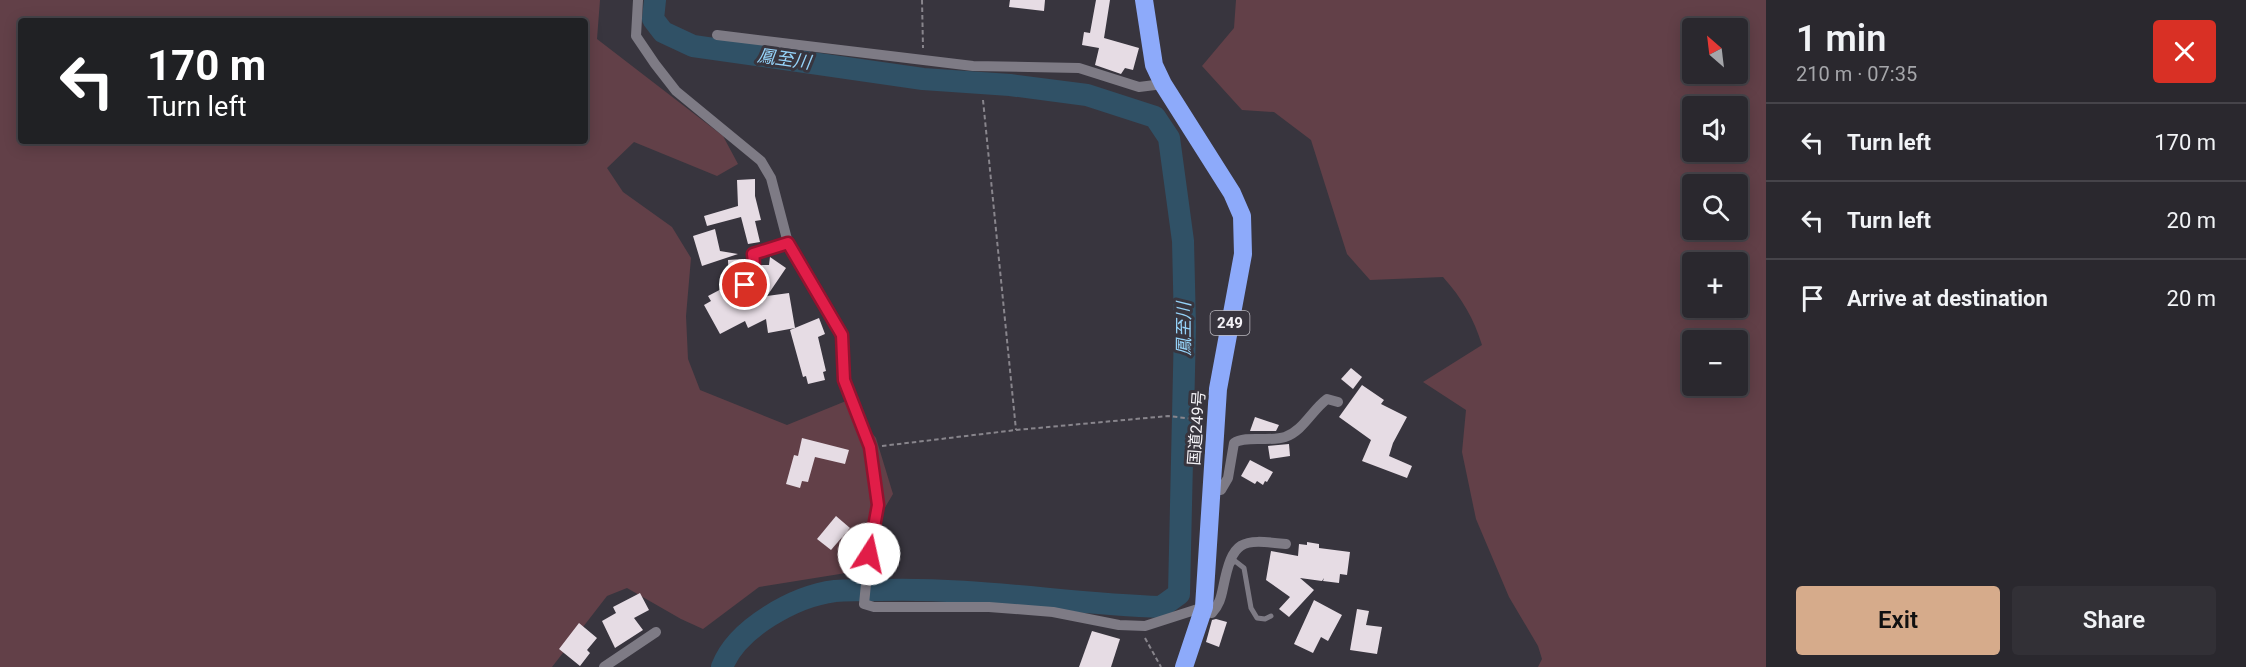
<!DOCTYPE html>
<meta charset="utf-8">
<style>
:root{--surface:#2a282e;--page:#323036;--text:#f1f3f6;--muted:#a5a6aa;--line:#46444a;--accent:#d6ab8b}
body{margin:0;font-family:Roboto,"Noto Sans JP",sans-serif;background:var(--page);color:var(--text);height:100vh;display:flex;flex-direction:column;font-size:22px;white-space:nowrap}
*{box-sizing:border-box;margin:0}
p{font-size:20px;color:var(--muted)}
.icon{flex:none;width:33px;height:33px;fill:none;stroke:currentColor;stroke-width:2;stroke-linecap:round;stroke-linejoin:round}
.map{position:relative;flex:1;overflow:hidden}
.side{display:flex;flex-direction:column;background:var(--surface);width:480px}
.side>*{flex:none}
.hud{position:absolute;left:18px;top:18px;width:570px;height:126px;border-radius:6px;box-shadow:0 3px 15px #0003,0 0 0 2px var(--line);background:#202124;color:#fff;overflow:hidden}
.needle{width:39px;rotate:332deg}
.fabs{position:absolute;left:1682px;top:18px;display:grid;gap:12px}
.fabs a{display:grid;place-items:center;width:66px;height:66px;border-radius:6px;background:var(--surface);box-shadow:0 3px 15px #0003,0 0 0 2px var(--line);font-size:30px}
.pin{position:absolute;display:grid;place-items:center;width:51px;height:51px;color:#fff;margin:-26px;border:3px solid #fff;border-radius:50%;box-shadow:0 2px 6px #0007}
.me{position:absolute;width:66px;margin:-33px;rotate:10deg;stroke-linejoin:round;filter:drop-shadow(0 0 4px #0008)}
.turn{display:flex;align-items:center;gap:21px;height:126px;padding:0 30px;font-size:27px}
.turn .icon{width:78px;height:78px;stroke-width:2.5}
.turn b{display:block;font-size:42px;line-height:51px}
.round{display:grid;place-items:center;flex:none;width:63px;height:63px;border-radius:6px;background:var(--page)}
.headline{display:flex;align-items:center;justify-content:space-between;height:102px;padding:0 30px}
h1{font-size:36px;font-weight:600;line-height:45px}
.button{display:flex;gap:12px;margin-top:auto;padding:12px 30px}
.button a{flex:1;height:69px;border-radius:6px;background:var(--accent);color:#111;font-size:24px;font-weight:600;line-height:69px;text-align:center}
.button a+a{background:var(--page);color:var(--text)}
ul{padding:0;list-style:none}
li{display:flex;align-items:center;gap:18px;height:78px;padding:0 30px;border-top:2px solid var(--line)}
li div{flex:1}
li b{display:block;font-size:22px}
li em{font-style:normal}
main{display:flex;flex:1;min-height:0}
.map>svg:first-child{display:block}
</style>
<main>
<div class="map">
<svg width="1766" height="667" viewBox="0 0 1766 667">
<rect width="100%" height="100%" fill="#38353e"/>
<g fill="#624048" fill-rule="evenodd">
<path d="M0,0H600L597,39L723,136L738,164L717,176L634,142L607,168L623,192L672,227L691,258L686,316L688,359L700,390L787,425L846,401L876,438L893,494L846,573L759,587L703,629L681,619L627,588L607,596L552,667H0ZM21,21H585V141H21Z"/>
<path d="M1236,0H1766V667H1538L1542,659L1538,646L1509,597L1476,519L1462,452L1466,410L1423,382L1482,345C1474,319 1462,298 1443,277L1370,280L1347,254L1311,140L1274,112L1242,110L1202,66L1234,28ZM1692,28H1737V74H1692ZM1692,106H1737V152H1692ZM1692,184H1737V230H1692ZM1692,262H1737V308H1692ZM1692,340H1737V386H1692Z"/>
</g>
<g fill="none" stroke-linecap="round" stroke-linejoin="round">
<path stroke="#305166" stroke-width="22" d="M655,0L653,19L663,32L693,46L923,79L1010,85L1087,95L1155,117L1169,138L1183,241L1185,327L1179,594L1161,607C1068,604 975,587 880,590C865,590 850,590 835,591C795,596 737,628 722,667"/>
</g>
<g fill="#e6dce4">
<polygon points="1010,0 1045,0 1044,11 1009,7"/>
<polygon points="1096,0 1110,0 1104,38 1139,48 1133,70 1125,68 1121,74 1095,65 1099,48 1082,45 1084,32 1090,33"/>
<polygon points="755,179 755,196 761,220 755,221 760,242 748,244 741,217 707,226 704,216 738,206 737,180"/>
<polygon points="715,229 720,251 738,254 702,266 693,236"/>
<polygon points="770,257 786,268 767,296 789,293 795,328 768,333 766,319 748,328 745,321 720,334 704,305 711,301 708,296 729,285 728,260 743,259 744,263 746,263 745,272 738,284 740,290 744,292 748,292 754,286 759,277 761,265 769,265"/>
<polygon points="819,318 825,334 818,337 826,371 823,372 825,380 808,384 806,376 803,377 790,330"/>
<polygon points="1351,368 1362,377 1353,389 1341,379"/>
<polygon points="1362,385 1384,400 1381,404 1407,417 1393,443 1389,456 1412,466 1407,478 1362,461 1371,440 1339,417"/>
<polygon points="1255,417 1279,425 1276,431 1250,431"/>
<polygon points="802,438 849,450 845,464 815,457 808,482 802,481 800,488 786,484 794,455 798,456"/>
<polygon points="1289,444 1290,456 1270,459 1268,446"/>
<polygon points="1250,460 1273,472 1267,482 1265,481 1263,485 1257,481 1255,484 1241,476"/>
<polygon points="836,516 850,528 831,550 817,539"/>
<polygon points="1307,542 1319,544 1319,548 1350,552 1347,575 1340,574 1339,583 1323,581 1324,578 1322,581 1300,578 1314,590 1289,617 1279,609 1290,597 1266,580 1271,551 1298,556 1299,544 1307,545"/>
<polygon points="640,593 649,610 634,618 643,630 615,648 602,621 616,613 613,607"/>
<polygon points="1314,600 1342,615 1328,641 1321,637 1313,653 1294,644"/>
<polygon points="1357,609 1369,611 1366,625 1382,627 1377,654 1350,650"/>
<polygon points="1216,619 1227,622 1219,647 1206,642 1212,620"/>
<polygon points="579,623 597,638 587,650 590,653 580,666 559,649"/>
<polygon points="1092,631 1120,639 1111,667 1079,667"/>
</g>
<g fill="none" stroke-linecap="round" stroke-linejoin="round">
<g stroke="#88858c" stroke-width="2" stroke-dasharray="4.5 3" stroke-linecap="butt">
<polyline points="922,0 923,48"/>
<polyline points="983,100 1016,430"/>
<polyline points="882,446 1016,430 1168,416 1202,420"/>
<polyline points="1145,638 1161,667"/>
</g>
<polyline stroke="#7e7b85" stroke-width="5" points="1230,565 1235,561 1244,568 1251,608 1257,618 1265,619 1271,616"/>
<g stroke="#7e7b85" stroke-width="10">
<polyline points="638,0 636,36 655,64 676,91 761,161 771,178 788,243 842,335 844,380 870,447 877,505 869,554 864,604 874,607 989,607 1053,612 1119,625 1145,626 1204,607"/>
<polyline points="717,35 973,66 1079,68 1139,87 1163,84"/>
<path d="M745,285C754,276 755,267 753,254L788,243"/>
<path d="M1211,489L1221,490L1228,478L1234,443C1245,435 1270,442 1285,437C1303,431 1312,410 1327,399L1338,402"/>
<path d="M1203,612L1212,613C1219,605 1221,598 1223,588C1233,539 1240,539 1286,544"/>
<polyline points="604,667 656,632"/>
</g>
<polyline stroke="#8daafa" stroke-width="18" points="1144,0 1154,65 1163,84 1232,193 1242,216 1243,254 1218,389 1204,607 1184,667"/>
</g>
<g fill="none" stroke-linecap="round" stroke-linejoin="round">
<defs>
<path id="route" d="M745,285C754,276 755,267 753,254L788,243L842,335L844,380L870,447L878,505L869,554"/>
</defs>
<use href="#route" stroke="#92132f" stroke-width="15"/>
<use href="#route" stroke="#e11d48" stroke-width="10"/>
</g>
<g text-anchor="middle" stroke-width="6" stroke-linejoin="round" paint-order="stroke">
<rect fill="#38353e" stroke="#bbb9bf" stroke-width="1.5" x="1210.5" y="311" width="39" height="24" rx="4.5"/>
<g font-size="15" font-weight="bold" fill="#f3f1f6">
<text x="1230" y="328">249</text>
</g>
<g font-size="16" fill="#f3f1f6" stroke="#38353e">
<text transform="translate(1196 428) rotate(-86)" y="6">国道249号</text>
</g>
<g font-size="18" font-style="italic" fill="#95d2f8" stroke="#38353e">
<text transform="translate(784 59) rotate(8)" y="6">鳳至川</text>
<text transform="translate(1184 329) rotate(-90)" y="6">鳳至川</text>
</g>
</g>
</svg>
<div class="fabs">
<a><svg class="needle" viewBox="-14 -14 28 28"><path d="M0-13l5 13h-10z" fill="#e53935"/><path d="M0 13l5-13h-10z" fill="#a5a6aa"/></svg></a>
<a><svg class="icon" aria-label="sound" viewBox="0 0 24 24"><path d="M4 9h4l5-4v14l-5-4H4zM17 9q2 3 0 6"/></svg></a>
<a><svg class="icon" aria-label="search" viewBox="0 0 24 24"><circle cx="10" cy="10" r="6"/><path d="M15 15l6 6"/></svg></a>
<a>+</a>
<a>−</a>
</div>
<div class="pin" style="left:745px;top:285px;background:#d93025"><svg class="icon" aria-label="arrive" viewBox="0 0 24 24"><path d="M6 21V4h12l-3 4 3 4H6"/></svg></div>
<svg class="me" style="left:869px;top:554px" viewBox="-20 -20 40 40"><circle r="19" fill="#fff"/><path d="M0-13L10 11 0 6-10 11z" fill="#e11d48"/></svg>
<div class="hud">
<div class="turn"><svg class="icon" aria-label="left" viewBox="0 0 24 24"><path d="M17 20v-9H6M10 6l-5 5 5 5"/></svg><div><b>170 m</b>Turn left</div></div>
</div>
</div>
<section class="side">
<div class="headline"><div><h1>1 min</h1><p>210 m · 07:35</p></div><a class="round" style="background:#d93025;color:#fff"><svg class="icon" aria-label="close" viewBox="0 0 24 24"><path d="M6 6l12 12M18 6L6 18"/></svg></a></div>
<ul>
<li><svg class="icon" aria-label="left" viewBox="0 0 24 24"><path d="M17 20v-9H6M10 6l-5 5 5 5"/></svg><div><b>Turn left</b></div><em>170 m</em></li>
<li><svg class="icon" aria-label="left" viewBox="0 0 24 24"><path d="M17 20v-9H6M10 6l-5 5 5 5"/></svg><div><b>Turn left</b></div><em>20 m</em></li>
<li><svg class="icon" aria-label="arrive" viewBox="0 0 24 24"><path d="M6 21V4h12l-3 4 3 4H6"/></svg><div><b>Arrive at destination</b></div><em>20 m</em></li>
</ul>
<div class="button"><a>Exit</a><a>Share</a></div>
</section>
</main>
